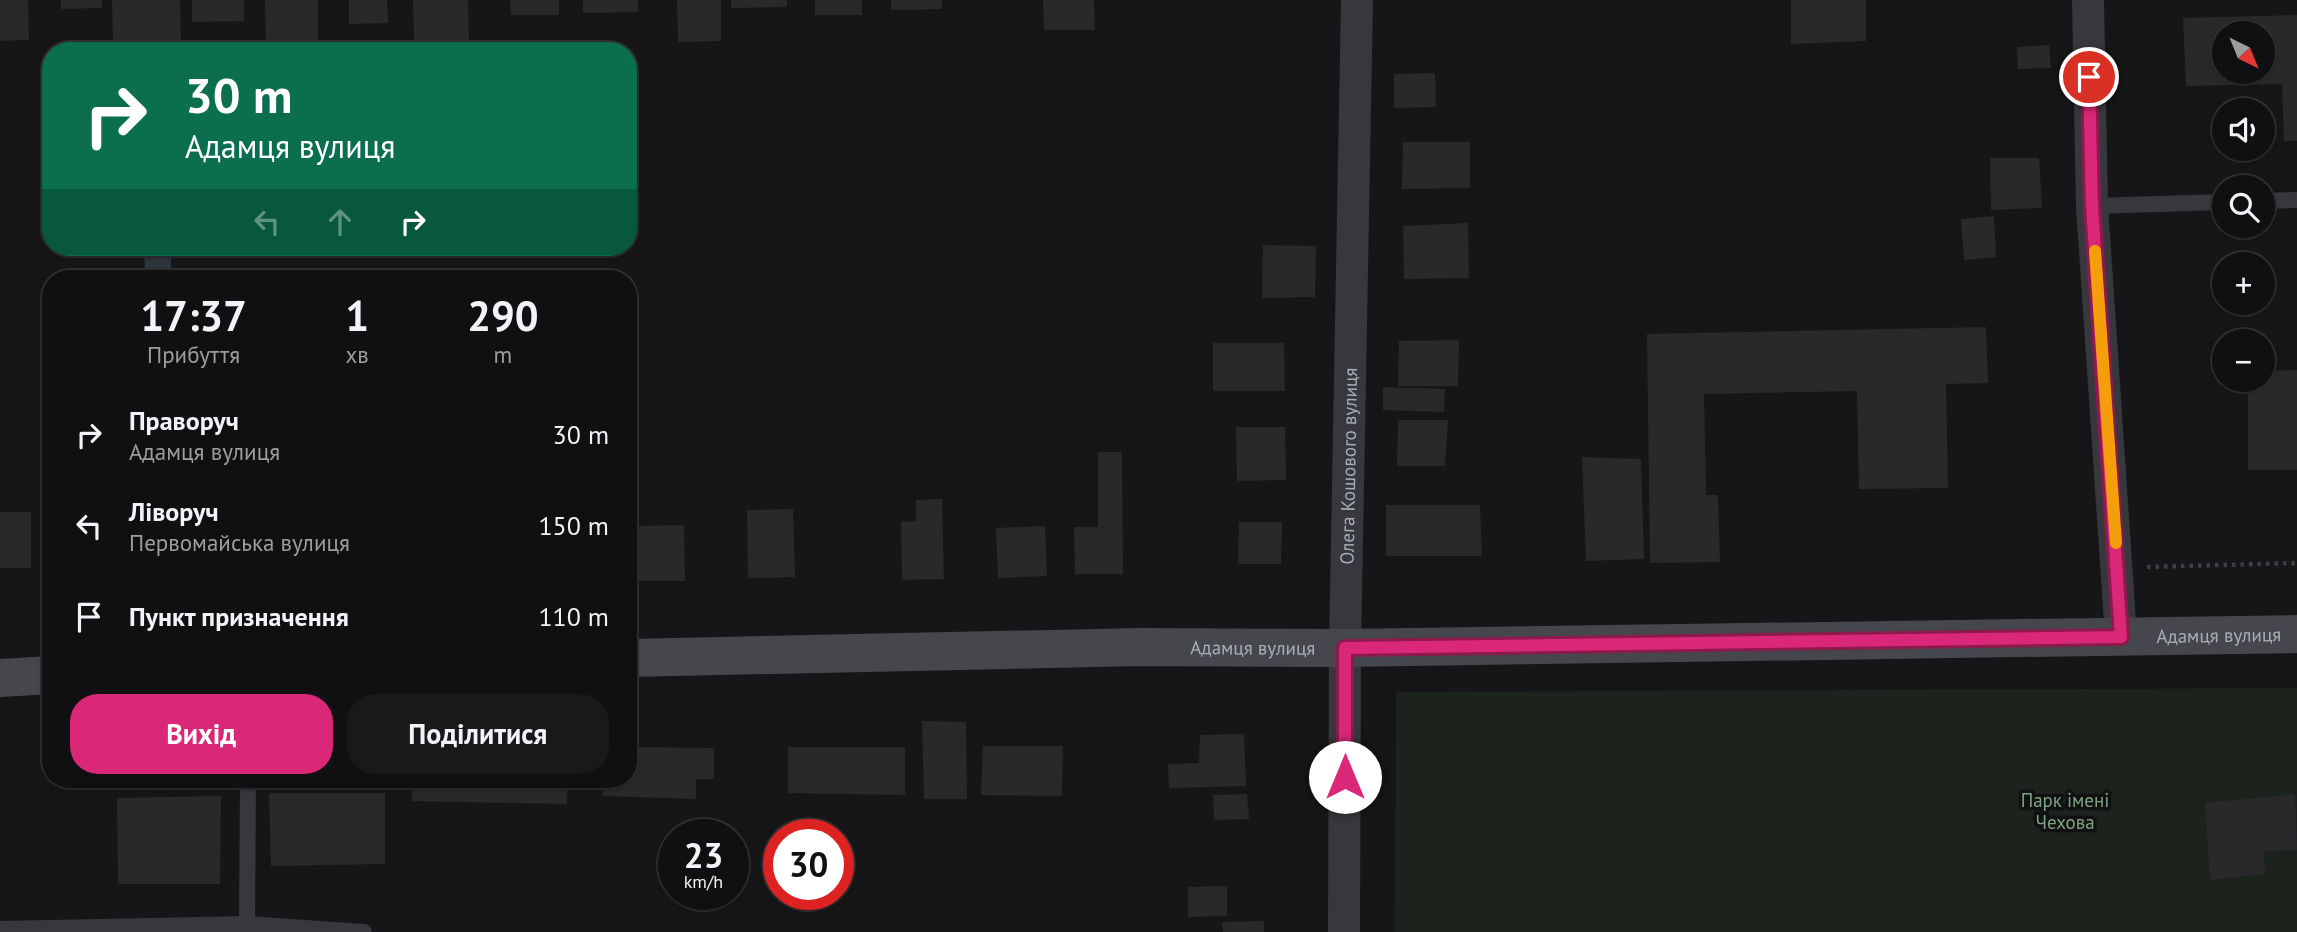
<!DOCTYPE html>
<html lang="uk">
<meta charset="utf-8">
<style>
:root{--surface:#101012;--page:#19191b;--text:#f1f3f6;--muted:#9c9d9f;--line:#303032;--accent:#db2777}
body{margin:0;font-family:"PT Sans",sans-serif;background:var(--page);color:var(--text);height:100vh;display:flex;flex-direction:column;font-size:26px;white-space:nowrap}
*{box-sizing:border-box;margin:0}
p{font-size:23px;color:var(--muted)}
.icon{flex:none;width:38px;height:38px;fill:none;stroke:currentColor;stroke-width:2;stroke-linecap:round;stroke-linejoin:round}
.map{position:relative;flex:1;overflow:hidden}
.sheet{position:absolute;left:42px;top:270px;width:595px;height:518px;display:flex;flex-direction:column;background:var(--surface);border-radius:28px;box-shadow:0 2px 5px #0004,0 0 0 2px var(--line)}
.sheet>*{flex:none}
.top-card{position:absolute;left:42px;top:42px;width:595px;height:214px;border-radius:28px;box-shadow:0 2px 5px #0004,0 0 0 2px var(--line);background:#0b6e4f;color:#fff;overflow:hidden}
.needle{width:46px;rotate:137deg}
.buttons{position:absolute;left:2212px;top:21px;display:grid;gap:14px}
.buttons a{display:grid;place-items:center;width:63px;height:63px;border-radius:50%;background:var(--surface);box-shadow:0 2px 5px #0004,0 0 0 2px var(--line);font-size:35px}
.speed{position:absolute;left:658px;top:819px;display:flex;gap:14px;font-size:35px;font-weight:700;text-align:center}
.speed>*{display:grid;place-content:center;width:91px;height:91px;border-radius:50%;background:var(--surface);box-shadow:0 2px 5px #0004,0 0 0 2px var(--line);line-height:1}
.speed small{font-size:18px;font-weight:400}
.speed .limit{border:10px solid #d22;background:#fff;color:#111}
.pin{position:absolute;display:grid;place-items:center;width:60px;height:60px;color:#fff;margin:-30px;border:4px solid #fff;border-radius:50%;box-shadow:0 2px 7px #0007}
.me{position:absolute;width:77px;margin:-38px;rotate:0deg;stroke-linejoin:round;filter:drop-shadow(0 0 5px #0008)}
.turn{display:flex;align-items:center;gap:24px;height:147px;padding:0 28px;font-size:32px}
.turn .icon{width:91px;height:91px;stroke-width:2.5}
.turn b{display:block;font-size:49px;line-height:60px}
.lanes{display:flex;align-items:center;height:66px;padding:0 28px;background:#0003;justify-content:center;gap:35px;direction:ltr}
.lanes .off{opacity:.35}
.eta{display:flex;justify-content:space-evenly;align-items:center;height:119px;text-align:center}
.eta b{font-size:42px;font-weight:700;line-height:49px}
.cta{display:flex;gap:14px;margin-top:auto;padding:14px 28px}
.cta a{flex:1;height:80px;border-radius:28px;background:var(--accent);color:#fff;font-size:28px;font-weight:700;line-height:80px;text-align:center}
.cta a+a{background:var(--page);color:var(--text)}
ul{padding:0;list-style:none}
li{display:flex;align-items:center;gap:21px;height:91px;padding:0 28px}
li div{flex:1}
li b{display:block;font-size:26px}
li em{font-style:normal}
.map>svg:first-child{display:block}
</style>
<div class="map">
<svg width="2297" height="932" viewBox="0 0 2297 932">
<rect width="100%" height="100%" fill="#161618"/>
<polygon fill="#1c231d" points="2297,688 2297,932 1395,932 1396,692"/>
<polygon fill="#2c353c" points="144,247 171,247 171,271 145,271"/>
<g fill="#29292c" fill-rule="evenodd">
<polygon points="0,0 28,0 29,40 0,41"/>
<polygon points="61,0 102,0 102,8 61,9"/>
<polygon points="112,0 180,0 181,40 113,43"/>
<polygon points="192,0 244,0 244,21 192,22"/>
<polygon points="265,0 318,0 318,51 266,51"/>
<polygon points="349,0 387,0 388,23 349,24"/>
<polygon points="413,0 468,0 469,42 414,43"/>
<polygon points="510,0 559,0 559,15 511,15"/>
<polygon points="583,0 638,0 638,12 583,13"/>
<polygon points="677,0 721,0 721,41 678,42"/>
<polygon points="731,0 787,0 787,7 731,8"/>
<rect x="815" y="0" width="47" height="15"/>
<polygon points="891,0 942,0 942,9 891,10"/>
<polygon points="1043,0 1094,0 1095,30 1044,30"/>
<polygon points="1791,0 1866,0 1866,41 1791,44"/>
<path d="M2297,15V141H2284L2282,84L2186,86L2183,18ZM2224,33H2263V72H2224Z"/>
<polygon points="2049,45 2051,68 2018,69 2017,47"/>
<polygon points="1435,73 1436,107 1394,108 1394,74"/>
<polygon points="1403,142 1470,142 1470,188 1402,189"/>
<polygon points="1990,158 2039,158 2042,208 1991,210"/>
<polygon points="1994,216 1996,257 1964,260 1961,219"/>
<polygon points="1468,223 1469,278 1404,279 1403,226"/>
<polygon points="1263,245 1316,246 1315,297 1262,298"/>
<polygon points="1986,327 1988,383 1946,384 1948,488 1859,489 1857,391 1704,394 1706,495 1718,495 1720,562 1650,563 1647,334"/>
<polygon points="1459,340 1458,386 1398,386 1399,341"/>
<polygon points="1213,343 1284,343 1285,391 1213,391"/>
<polygon points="2297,370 2297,470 2248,470 2248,380 2263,380 2263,371"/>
<polygon points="1383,387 1445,389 1444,412 1383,410"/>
<polygon points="1398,420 1448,420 1445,466 1397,466"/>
<polygon points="1236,427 1285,427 1286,480 1237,481"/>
<polygon points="1098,452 1122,452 1123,574 1075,574 1074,527 1098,527"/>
<polygon points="1582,457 1641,459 1644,559 1586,561"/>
<polygon points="942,499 944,579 902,580 901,522 916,521 916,500"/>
<polygon points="1386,505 1480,505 1482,556 1386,556"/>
<polygon points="793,509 795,577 748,578 747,510"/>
<rect x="0" y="512" width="31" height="56"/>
<polygon points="1239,522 1282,522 1281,564 1238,564"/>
<polygon points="684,525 685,581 638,581 636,526"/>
<polygon points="1045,526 1047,576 998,578 996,528"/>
<polygon points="922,721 966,722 967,799 924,799"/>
<polygon points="1244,734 1246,786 1169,788 1168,764 1199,763 1200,735"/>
<polygon points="983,746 1063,746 1062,796 981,795"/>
<polygon points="628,747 714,748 714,779 696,779 696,799 603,796 603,779 628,779"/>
<polygon points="788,747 905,747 905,795 788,793"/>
<polygon points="412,779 568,779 567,804 412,801"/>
<polygon points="269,793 385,793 385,864 271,866"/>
<polygon points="1247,794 1249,819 1214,820 1213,795"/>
<polygon points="2295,794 2297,850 2264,851 2265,874 2210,880 2205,803"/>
<polygon points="221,796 220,884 118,884 117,798"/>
<polygon points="1227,886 1227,916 1188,917 1188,887"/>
<polygon points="1264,921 1264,932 1223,932 1222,922"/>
</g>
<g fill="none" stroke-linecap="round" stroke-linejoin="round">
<polyline stroke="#3d3f44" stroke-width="4.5" stroke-dasharray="3.5 5" stroke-linecap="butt" points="2147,567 2297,563"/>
<g stroke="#37383d" stroke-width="16">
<polyline points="2263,201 2297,200"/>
<polyline points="2092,206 2224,202"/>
<polyline points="247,924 364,932"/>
<polyline points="0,929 247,924 248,779"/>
</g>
<g stroke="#37383d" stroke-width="32">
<polyline points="2088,0 2092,206 2121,637"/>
<path id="s1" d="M1344,932L1345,648L1357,0"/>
</g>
<g stroke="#45474d" stroke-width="38">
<path id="s2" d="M628,658L1140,647L1345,648L2297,634"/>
<polyline points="0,678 51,675"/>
</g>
</g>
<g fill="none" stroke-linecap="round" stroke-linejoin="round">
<defs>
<polyline id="route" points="1345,777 1345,648 2121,637 2092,206 2089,77"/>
</defs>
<use href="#route" stroke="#8e194d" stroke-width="18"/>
<use href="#route" stroke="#db2777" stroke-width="12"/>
<polyline stroke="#f59e0b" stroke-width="12" points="2095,251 2116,543"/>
</g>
<g text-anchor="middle" stroke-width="7" stroke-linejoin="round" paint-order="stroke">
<g font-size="19" fill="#a8adb8" stroke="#111113">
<text dy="7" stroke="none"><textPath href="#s1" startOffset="466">Олега Кошового вулиця</textPath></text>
<text dy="7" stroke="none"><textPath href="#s2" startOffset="1591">Адамця вулиця</textPath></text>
<text dy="7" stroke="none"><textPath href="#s2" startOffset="625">Адамця вулиця</textPath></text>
</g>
<g font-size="19" fill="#7fa381" stroke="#111113">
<text x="2065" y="807">Парк імені<tspan x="2065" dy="22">Чехова</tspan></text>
</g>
</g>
</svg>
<div class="buttons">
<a><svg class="needle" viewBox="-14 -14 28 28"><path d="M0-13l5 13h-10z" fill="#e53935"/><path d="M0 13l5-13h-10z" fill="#9c9d9f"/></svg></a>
<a><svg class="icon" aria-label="sound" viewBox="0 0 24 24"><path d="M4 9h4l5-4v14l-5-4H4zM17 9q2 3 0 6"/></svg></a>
<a><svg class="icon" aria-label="search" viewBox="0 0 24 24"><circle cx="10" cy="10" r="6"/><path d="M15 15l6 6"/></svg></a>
<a>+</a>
<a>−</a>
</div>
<div class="speed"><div>23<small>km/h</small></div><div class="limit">30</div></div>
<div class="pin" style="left:2089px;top:77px;background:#d93025"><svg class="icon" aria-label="arrive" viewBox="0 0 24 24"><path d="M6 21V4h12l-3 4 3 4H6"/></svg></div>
<svg class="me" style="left:1345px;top:777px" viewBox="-20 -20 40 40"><circle r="19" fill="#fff"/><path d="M0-13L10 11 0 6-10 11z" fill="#db2777"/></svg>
<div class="top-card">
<div class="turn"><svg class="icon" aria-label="right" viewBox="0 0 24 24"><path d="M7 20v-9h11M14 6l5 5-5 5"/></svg><div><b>30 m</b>Адамця вулиця</div></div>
<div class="lanes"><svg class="icon off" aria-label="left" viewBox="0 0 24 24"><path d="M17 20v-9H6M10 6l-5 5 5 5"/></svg><svg class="icon off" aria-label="ahead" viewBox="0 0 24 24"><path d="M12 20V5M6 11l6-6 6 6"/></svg><svg class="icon" aria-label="right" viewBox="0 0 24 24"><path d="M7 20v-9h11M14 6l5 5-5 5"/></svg></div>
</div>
<section class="sheet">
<div class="eta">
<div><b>17:37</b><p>Прибуття</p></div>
<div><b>1</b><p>хв</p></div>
<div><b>290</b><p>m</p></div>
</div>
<ul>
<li><svg class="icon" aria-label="right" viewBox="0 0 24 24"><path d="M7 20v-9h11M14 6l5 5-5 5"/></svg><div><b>Праворуч</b><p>Адамця вулиця</p></div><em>30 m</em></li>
<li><svg class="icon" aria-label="left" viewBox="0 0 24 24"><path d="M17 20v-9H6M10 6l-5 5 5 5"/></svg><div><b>Ліворуч</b><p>Первомайська вулиця</p></div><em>150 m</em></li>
<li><svg class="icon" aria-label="arrive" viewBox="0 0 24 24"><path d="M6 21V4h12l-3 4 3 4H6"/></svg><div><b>Пункт призначення</b></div><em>110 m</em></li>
</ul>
<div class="cta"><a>Вихід</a><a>Поділитися</a></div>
</section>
</div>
